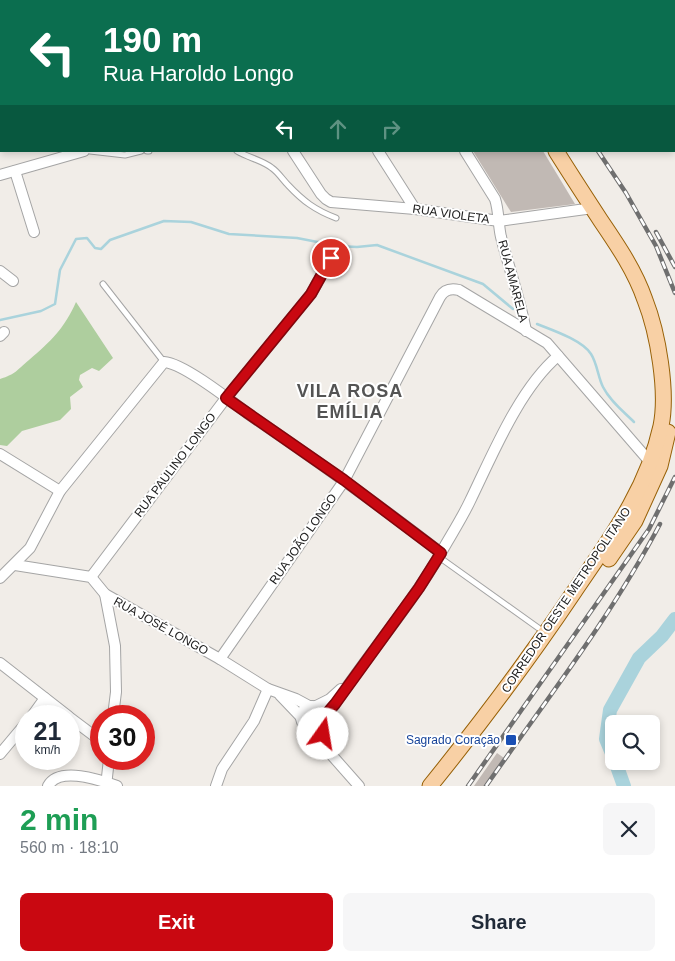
<!DOCTYPE html>
<meta charset="utf-8">
<style>
:root{--surface:#fff;--page:#f6f6f7;--text:#1f2937;--muted:#747a83;--accent:#c90811}
body{margin:0;font-family:Arial,sans-serif;background:var(--page);color:var(--text);height:100vh;display:flex;flex-direction:column;font-size:19px;white-space:nowrap}
*{box-sizing:border-box;margin:0}
p{font-size:16px;color:var(--muted)}
.icon{flex:none;width:28px;height:28px;fill:none;stroke:currentColor;stroke-width:2;stroke-linecap:round;stroke-linejoin:round}
.map{position:relative;height:786px;overflow:hidden}
.panel{display:flex;flex-direction:column;background:var(--surface);flex:1}
.panel>*{flex:none}
.top-card{position:absolute;left:0px;top:0px;width:675px;height:152px;box-shadow:0 2px 8px #0003;background:#0b6e4f;color:#fff;overflow:hidden}
.controls{position:absolute;left:605px;top:715px;display:grid;gap:10px}
.controls a{display:grid;place-items:center;width:55px;height:55px;border-radius:8px;background:var(--surface);box-shadow:0 2px 8px #0003;font-size:25px}
.speed{position:absolute;left:15px;top:705px;display:flex;gap:10px;font-size:25px;font-weight:700;text-align:center}
.speed>*{display:grid;place-content:center;width:65px;height:65px;border-radius:50%;background:var(--surface);box-shadow:0 2px 8px #0003;line-height:1}
.speed small{font-size:12px;font-weight:400}
.speed .limit{border:8px solid #d22;background:#fff;color:#111}
.pin{position:absolute;display:grid;place-items:center;width:42px;height:42px;color:#fff;margin:-21px;border:2px solid #fff;border-radius:50%;box-shadow:0 1px 5px #0007}
.me{position:absolute;width:55px;margin:-28px;rotate:13deg;stroke-linejoin:round;filter:drop-shadow(0 0 4px #0008)}
.turn{display:flex;align-items:center;gap:18px;height:105px;padding:0 20px;font-size:22px}
.turn .icon{width:65px;height:65px;stroke-width:2.5}
.turn b{display:block;font-size:35px;line-height:42px}
.lanes{display:flex;align-items:center;height:48px;padding:0 20px;background:#0003;justify-content:center;gap:25px;direction:ltr}
.lanes .off{opacity:.35}
.round{display:grid;place-items:center;flex:none;width:52px;height:52px;border-radius:8px;background:var(--page)}
.head{display:flex;align-items:center;justify-content:space-between;height:85px;padding:0 20px}
h1{font-size:30px;font-weight:800;line-height:38px;color:#1e9e55}
.primary-button{display:flex;gap:10px;margin-top:auto;padding:10px 20px}
.primary-button a{flex:1;height:58px;border-radius:8px;background:var(--accent);color:#fff;font-size:20px;font-weight:800;line-height:58px;text-align:center}
.primary-button a+a{background:var(--page);color:var(--text)}
.map>svg:first-child{display:block}
</style>
<div class="map">
<svg width="675" height="786" viewBox="0 0 675 786">
<rect width="100%" height="100%" fill="#f1ede8"/>
<path fill="#aece9e" d="M76,302L113,358L99,371L92,368L80,375L79,380L83,387L70,397L71,409L60,420L22,431L7,446L0,445V379C16,374 17,370 29,360C51,341 64,329 76,302Z"/>
<g fill="none" stroke-linecap="round" stroke-linejoin="round">
<g stroke="#aad3dc" stroke-width="2.5">
<polyline points="0,320 41,311 55,304 60,270 76,239 87,238 95,248 101,249 110,240 164,221 191,222 229,234 297,238 338,246 357,247 377,245 483,284 513,309"/>
<path d="M537,324C552,330 582,340 591,354C597,363 598,377 603,387C610,401 623,411 634,422"/>
</g>
<g stroke="#aad3dc" stroke-width="14">
<polyline points="614,758 606,739 610,710 639,658 662,636 675,619"/>
<polyline points="615,761 624,786"/>
</g>
</g>
<g fill="#c1b9b4">
<polygon points="473,151 543,151 575,204 511,212"/>
<polygon points="497,753 504,758 484,786 474,786"/>
</g>
<g fill="none" stroke-linecap="round" stroke-linejoin="round">
<defs>
<g id="service">
<polyline points="90,151 125,155 141,151"/>
<polyline points="147,151 149,151"/>
<path d="M237,151C249,158 262,160 272,168C278,172 283,180 288,185C303,201 315,210 336,218"/>
<polyline points="103,284 164,362"/>
<polyline points="439,557 544,632"/>
</g>
<g id="minor">
<polyline points="245,0 247,1"/>
<polyline points="361,0 362,1"/>
<polyline points="613,0 613,1"/>
<polyline points="13,1 18,0"/>
<polyline points="189,1 189,0"/>
<polyline points="0,4 1,4"/>
<polyline points="0,90 1,90"/>
<polyline points="674,115 675,115"/>
<polyline points="293,151 321,194 326,199 331,202 415,209 499,221 593,208"/>
<polyline points="378,151 415,209"/>
<path d="M465,151L495,199C499,211 498,224 501,237C509,268 520,299 526,331"/>
<polyline points="15,171 34,232"/>
<polyline points="0,175 84,151"/>
<polyline points="0,271 13,281"/>
<polyline points="0,336 4,332"/>
<polyline points="0,454 60,491"/>
<polyline points="15,565 91,577 105,594 220,659 268,689 296,699 309,706"/>
<polyline points="91,577 226,398 311,294 331,258"/>
<path d="M0,578L30,548L60,491L164,362C183,363 230,400 247,413C313,458 378,504 441,553"/>
<polyline points="105,594 115,646 116,692 113,716"/>
<path d="M220,659L344,481L440,297C444,290 450,288 459,290L547,343L650,462"/>
<polyline points="0,663 68,716"/>
<polyline points="280,695 301,717"/>
<polyline points="316,706 330,699 341,689"/>
<circle cx="312" cy="717" r="11"/>
<polyline points="32,716 45,698"/>
<polyline points="69,717 101,741"/>
<path d="M323,718L335,704C370,652 411,605 442,551C451,535 462,518 470,501C492,456 519,389 558,356"/>
<polyline points="306,726 359,786"/>
<polyline points="0,754 26,723"/>
<path d="M48,786C59,766 100,780 117,786"/>
<polyline points="106,786 109,759"/>
<polyline points="216,786 222,769 254,721 268,689"/>
</g>
<g id="primary">
<polyline points="452,0 453,1"/>
<polyline points="609,559 635,521 660,466 668,432"/>
<path d="M430,786C481,723 529,659 574,592C610,539 647,490 661,426C668,392 658,333 645,300C635,271 618,246 601,221C586,198 571,175 556,151"/>
</g>
</defs>
<use href="#service" stroke="#a5a5a5" stroke-width="7"/>
<use href="#minor" stroke="#a5a5a5" stroke-width="12"/>
<use href="#primary" stroke="#976006" stroke-width="17"/>
<use href="#service" stroke="#fff" stroke-width="5"/>
<use href="#minor" stroke="#fff" stroke-width="10"/>
<use href="#primary" stroke="#f8d0a5" stroke-width="15"/>
<defs>
<g id="rail">
<polyline points="493,0 494,1"/>
<polyline points="502,0 503,1"/>
<polyline points="598,151 626,193 656,246 675,293"/>
<polyline points="656,232 675,267"/>
<polyline points="468,786 649,529 675,477"/>
<path d="M486,786C546,700 611,617 660,524"/>
</g>
</defs>
<use href="#rail" stroke="#6f6f6f" stroke-width="4.5"/>
<use href="#rail" stroke="#fff" stroke-width="2.5" stroke-dasharray="8" stroke-linecap="butt"/>
</g>
<g fill="none" stroke-linecap="round" stroke-linejoin="round">
<defs>
<path id="route" d="M323,734C321,716 324,717 335,704L419,588L441,553L344,480L226,398L311,294L331,258"/>
</defs>
<use href="#route" stroke="#83050b" stroke-width="12"/>
<use href="#route" stroke="#c90811" stroke-width="9"/>
</g>
<rect fill="#1a4fb4" stroke="#fff" stroke-width="2" x="505" y="734" width="12" height="12" rx="2.5"/>
<g text-anchor="middle" stroke-width="4" stroke-linejoin="round" paint-order="stroke">
<g font-size="12" fill="#212121" stroke="#fff">
<text transform="translate(451 214) rotate(8)" y="4">RUA VIOLETA</text>
<text transform="translate(513 281) rotate(75)" y="4">RUA AMARELA</text>
<text transform="translate(175 465) rotate(-53)" y="4">RUA PAULINO LONGO</text>
<text transform="translate(303 539) rotate(-55)" y="4">RUA JOÃO LONGO</text>
<text transform="translate(566 600) rotate(-56)" y="4">CORREDOR OESTE METROPOLITANO</text>
<text transform="translate(161 626) rotate(29)" y="4">RUA JOSÉ LONGO</text>
</g>
<g font-size="12" fill="#164399" stroke="#fff" text-anchor="end">
<text x="500" y="744">Sagrado Coração</text>
</g>
<g font-size="18" font-weight="bold" letter-spacing="1" fill="#545454" stroke="#fff">
<text x="350" y="397">VILA ROSA<tspan x="350" dy="21">EMÍLIA</tspan></text>
</g>
</g>
</svg>
<div class="controls">
<a><svg class="icon" aria-label="search" viewBox="0 0 24 24"><circle cx="10" cy="10" r="6"/><path d="M15 15l6 6"/></svg></a>
</div>
<div class="speed"><div>21<small>km/h</small></div><div class="limit">30</div></div>
<div class="pin" style="left:331px;top:258px;background:#d93025"><svg class="icon" aria-label="arrive" viewBox="0 0 24 24"><path d="M6 21V4h12l-3 4 3 4H6"/></svg></div>
<svg class="me" style="left:323px;top:734px" viewBox="-20 -20 40 40"><circle r="19" fill="#fff"/><path d="M0-13L10 11 0 6-10 11z" fill="#c90811"/></svg>
<div class="top-card">
<div class="turn"><svg class="icon" aria-label="left" viewBox="0 0 24 24"><path d="M17 20v-9H6M10 6l-5 5 5 5"/></svg><div><b>190 m</b>Rua Haroldo Longo</div></div>
<div class="lanes"><svg class="icon" aria-label="left" viewBox="0 0 24 24"><path d="M17 20v-9H6M10 6l-5 5 5 5"/></svg><svg class="icon off" aria-label="ahead" viewBox="0 0 24 24"><path d="M12 20V5M6 11l6-6 6 6"/></svg><svg class="icon off" aria-label="right" viewBox="0 0 24 24"><path d="M7 20v-9h11M14 6l5 5-5 5"/></svg></div>
</div>
</div>
<section class="panel">
<div class="head"><div><h1>2 min</h1><p>560 m · 18:10</p></div><a class="round"><svg class="icon" aria-label="close" viewBox="0 0 24 24"><path d="M6 6l12 12M18 6L6 18"/></svg></a></div>
<div class="primary-button"><a>Exit</a><a>Share</a></div>
</section>
